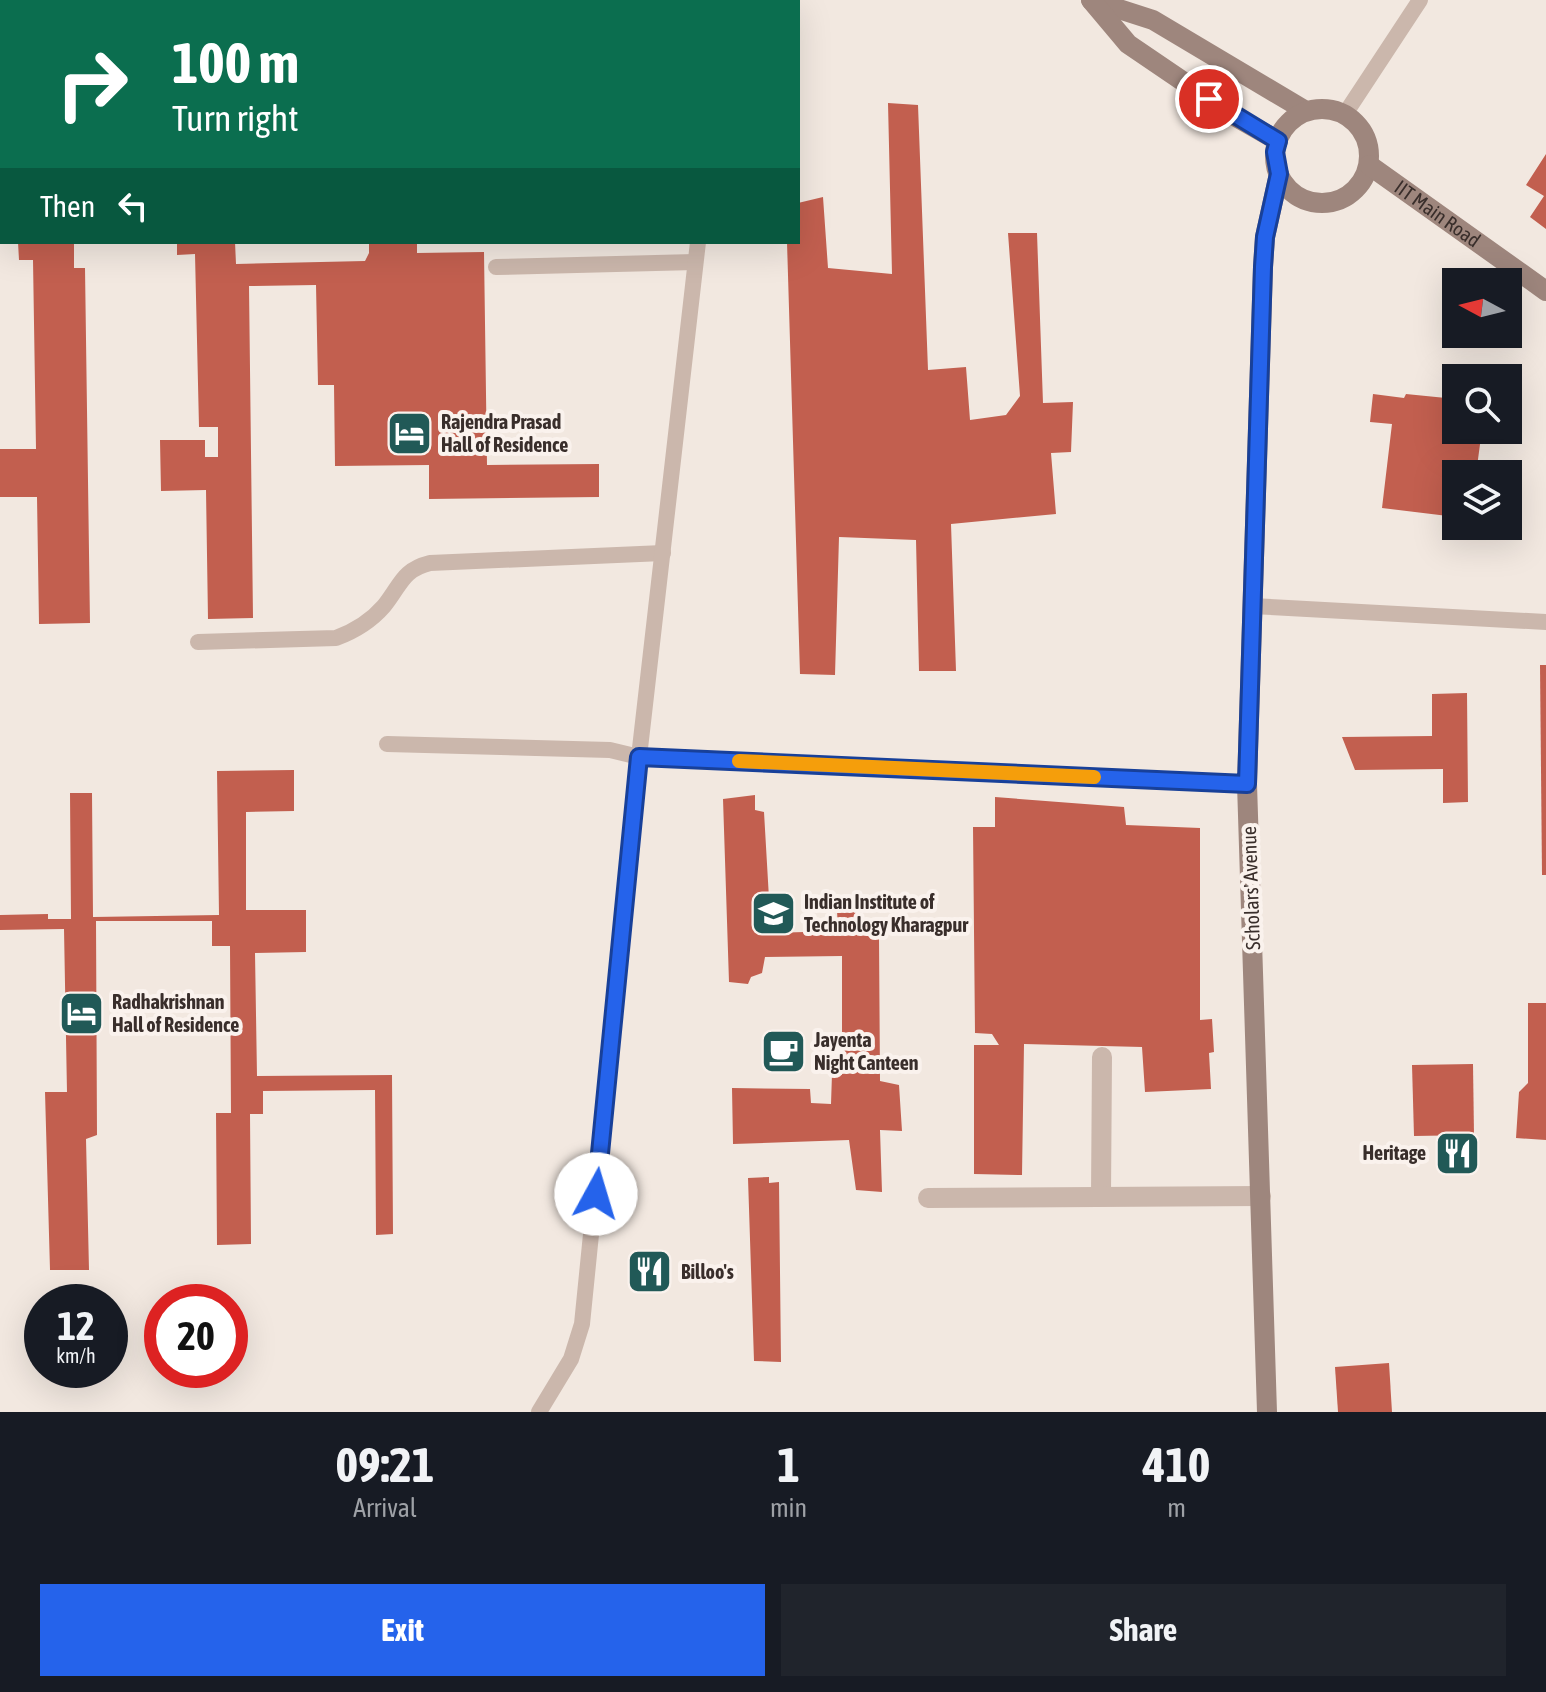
<!DOCTYPE html>
<style>
:root{--surface:#171b24;--page:#20242c;--text:#f1f3f6;--muted:#9ea1a6;--accent:#2563eb}
body{margin:0;font-family:"Asap Condensed",sans-serif;background:var(--page);color:var(--text);height:100vh;display:flex;flex-direction:column;font-size:30px;white-space:nowrap}
*{box-sizing:border-box;margin:0}
p{font-size:26px;color:var(--muted)}
.icon{flex:none;width:44px;height:44px;fill:none;stroke:currentColor;stroke-width:2;stroke-linecap:round;stroke-linejoin:round}
.map{position:relative;height:1412px;overflow:hidden}
.sheet{display:flex;flex-direction:column;background:var(--surface);flex:1}
.sheet>*{flex:none}
.top-card{position:absolute;left:0px;top:0px;width:800px;height:244px;box-shadow:0 8px 32px #0002;background:#0b6e4f;color:#fff;overflow:hidden}
.needle{width:52px;rotate:277deg}
.fabs{position:absolute;left:1442px;top:268px;display:grid;gap:16px}
.fabs a{display:grid;place-items:center;width:80px;height:80px;border-radius:0px;background:var(--surface);box-shadow:0 8px 32px #0002;font-size:40px}
.speed{position:absolute;left:24px;top:1284px;display:flex;gap:16px;font-size:40px;font-weight:700;text-align:center}
.speed>*{display:grid;place-content:center;width:104px;height:104px;border-radius:50%;background:var(--surface);box-shadow:0 8px 32px #0002;line-height:1}
.speed small{font-size:20px;font-weight:400}
.speed .limit{border:12px solid #d22;background:#fff;color:#111}
.pin{position:absolute;display:grid;place-items:center;width:68px;height:68px;color:#fff;margin:-34px;border:4px solid #fff;border-radius:50%;box-shadow:0 2px 8px #0007}
.me{position:absolute;width:88px;margin:-44px;rotate:6deg;stroke-linejoin:round;filter:drop-shadow(0 0 6px #0008)}
.turn{display:flex;align-items:center;gap:28px;height:168px;padding:0 40px;font-size:36px}
.turn .icon{width:104px;height:104px;stroke-width:2.5}
.turn b{display:block;font-size:56px;line-height:68px}
.then{display:flex;align-items:center;height:76px;padding:0 40px;background:#0003;gap:16px;font-size:30px}
.eta{display:flex;justify-content:space-evenly;align-items:center;height:136px;text-align:center}
.eta b{font-size:48px;font-weight:700;line-height:56px}
.button{display:flex;gap:16px;margin-top:auto;padding:16px 40px}
.button a{flex:1;height:92px;border-radius:0px;background:var(--accent);color:#fff;font-size:32px;font-weight:700;line-height:92px;text-align:center}
.button a+a{background:var(--page);color:var(--text)}
.map>svg:first-child{display:block}
</style>
<div class="map">
<svg width="1546" height="1412" viewBox="0 0 1546 1412">
<rect width="100%" height="100%" fill="#f2e8e0"/>
<g fill="#c25f4f">
<polygon points="888,103 918,105 928,370 966,367 970,420 1006,415 1020,396 1008,233 1037,233 1043,403 1073,402 1071,452 1051,453 1056,514 951,524 956,671 919,671 916,540 839,537 835,675 800,674 787,242 798,242 798,203 823,197 828,268 892,274"/>
<polygon points="1546,154 1546,229 1530,217 1544,196 1526,185"/>
<polygon points="18,242 74,242 74,268 85,268 90,623 39,624 37,497 0,497 0,449 36,449 33,260 19,260"/>
<polygon points="177,242 235,242 236,264 365,261 369,253 369,242 417,242 417,253 484,252 487,465 599,464 599,497 429,499 429,465 335,466 334,385 318,385 316,285 249,286 253,618 208,619 206,490 161,491 160,440 205,440 205,457 218,457 218,427 199,427 195,254 177,255"/>
<polygon points="1373,394 1404,398 1406,394 1456,399 1456,435 1481,437 1476,474 1456,474 1456,517 1382,508 1392,424 1370,422"/>
<polygon points="1540,665 1546,665 1546,875 1542,875"/>
<polygon points="1467,693 1468,802 1443,803 1443,769 1355,770 1342,737 1432,736 1432,694"/>
<polygon points="294,770 294,811 246,812 246,910 306,910 306,952 255,953 257,1076 392,1075 393,1234 376,1235 375,1090 263,1091 263,1114 250,1114 251,1244 217,1245 216,1113 231,1113 230,946 212,946 212,921 96,921 97,1135 86,1139 89,1270 50,1270 45,1092 67,1092 64,929 0,930 0,915 48,914 48,919 71,919 70,793 92,793 93,917 219,915 217,771"/>
<polygon points="755,795 755,810 764,812 771,933 838,931 837,910 862,912 860,925 870,925 870,937 879,937 880,1081 899,1085 902,1131 880,1130 882,1192 856,1190 849,1140 733,1144 732,1088 810,1089 811,1103 831,1104 832,1074 842,1075 842,956 765,957 762,973 751,977 748,984 729,982 723,799"/>
<polygon points="995,797 1124,807 1126,825 1200,828 1200,1020 1212,1019 1214,1052 1209,1053 1211,1089 1145,1092 1142,1047 1024,1044 1022,1175 974,1174 974,1045 999,1045 992,1034 975,1033 973,827 995,827"/>
<polygon points="1528,1003 1546,1003 1546,1140 1516,1138 1519,1092 1528,1083"/>
<polygon points="1473,1064 1474,1135 1414,1136 1412,1065"/>
<polygon points="769,1177 769,1183 779,1182 781,1362 754,1361 748,1178"/>
<polygon points="1389,1363 1392,1412 1338,1412 1335,1367"/>
</g>
<g fill="none" stroke-linecap="round" stroke-linejoin="round">
<g stroke="#cbb7ac" stroke-width="16">
<polyline points="725,2 725,0"/>
<polyline points="1345,114 1420,0"/>
<polyline points="496,267 695,262"/>
<polyline points="1252,606 1546,622"/>
<path d="M198,642L336,638C355,631 371,621 384,606C401,585 402,570 430,563L663,553"/>
<polyline points="387,744 610,750 639,757 698,242"/>
<polyline points="539,1412 571,1359 582,1324 639,757 1247,784"/>
</g>
<g stroke="#cbb7ac" stroke-width="20">
<polyline points="1101,1195 1102,1057"/>
<polyline points="928,1198 1261,1196"/>
</g>
<g stroke="#9e867d" stroke-width="20">
<polyline points="1091,0 1153,20 1306,111"/>
<polyline points="1091,0 1128,44 1231,114 1278,141"/>
<circle cx="1322" cy="156" r="47"/>
<path id="s1" d="M1369,165L1546,291"/>
<polyline points="1267,1412 1247,784 1263,267 1265,237 1279,174"/>
</g>
</g>
<g fill="none" stroke-linecap="round" stroke-linejoin="round">
<defs>
<polyline id="route" points="596,1194 639,757 1247,784 1263,267 1265,237 1279,174 1275,152 1278,141 1209,99"/>
</defs>
<use href="#route" stroke="#184099" stroke-width="20"/>
<use href="#route" stroke="#2563eb" stroke-width="14"/>
<polyline stroke="#f59e0b" stroke-width="14" points="739,761 1094,777"/>
</g>
<defs>
<symbol id="hotel-square" viewBox="-11 -11 22 22"><rect x="-9" y="-9" width="18" height="18" rx="4" fill="#215957" stroke="#faf2ed"/><path d="M-6-4.5h1.5V1H6V5H4.5V3h-9V5H-6ZM-4 0a1.8 1.8 0 1 1 3.6 0ZM.5 0V-2.5h3Q6-2.5 6 0Z" fill="#fff"/></symbol>
<symbol id="university-square" viewBox="-11 -11 22 22"><rect x="-9" y="-9" width="18" height="18" rx="4" fill="#215957" stroke="#faf2ed"/><path d="M0-5L7-2L0 1L-7-2ZM-4 1L0 2.5L4 1V4Q0 6-4 4Z" fill="#fff"/></symbol>
<symbol id="cafe-square" viewBox="-11 -11 22 22"><rect x="-9" y="-9" width="18" height="18" rx="4" fill="#215957" stroke="#faf2ed"/><path d="M-5.5-4.5H6V0H3Q3 3.5 0 3.5H-2.5Q-5.5 3.5-5.5 0ZM3-3.2v2h1.7v-2ZM-6 4.5H4V6H-6Z" fill="#fff"/></symbol>
<symbol id="restaurant-square" viewBox="-11 -11 22 22"><rect x="-9" y="-9" width="18" height="18" rx="4" fill="#215957" stroke="#faf2ed"/><path d="M-5-6h1v4h1v-4h1v4h1v-4h1v5L-1.5 .5V6h-2V.5L-5-1ZM5-6V6H3V1.5H1.5Q1.5-4 5-6Z" fill="#fff"/></symbol>
</defs>
<g fill-rule="evenodd">
<use href="#hotel-square" x="384" y="408" width="51" height="51"/>
<use href="#university-square" x="748" y="888" width="51" height="51"/>
<use href="#hotel-square" x="56" y="988" width="51" height="51"/>
<use href="#cafe-square" x="758" y="1026" width="51" height="51"/>
<use href="#restaurant-square" x="1432" y="1128" width="51" height="51"/>
<use href="#restaurant-square" x="624" y="1246" width="51" height="51"/>
</g>
<g text-anchor="middle" stroke-width="8" stroke-linejoin="round" paint-order="stroke">
<g font-size="20" fill="#392e2b" stroke="#faf2ed">
<text dy="7" stroke="none"><textPath href="#s1" startOffset="84">IIT Main Road</textPath></text>
<text transform="translate(1251 888) rotate(-92)" y="7">Scholars' Avenue</text>
</g>
<g font-size="20" font-weight="bold" fill="#392e2b" stroke="#faf2ed" text-anchor="start">
<text x="441" y="429">Rajendra Prasad<tspan x="441" dy="23">Hall of Residence</tspan></text>
<text x="804" y="909">Indian Institute of<tspan x="804" dy="23">Technology Kharagpur</tspan></text>
<text x="112" y="1009">Radhakrishnan<tspan x="112" dy="23">Hall of Residence</tspan></text>
<text x="814" y="1047">Jayenta<tspan x="814" dy="23">Night Canteen</tspan></text>
<text x="1426" y="1160" text-anchor="end">Heritage</text>
<text x="681" y="1279">Billoo's</text>
</g>
</g>
</svg>
<div class="fabs">
<a><svg class="needle" viewBox="-14 -14 28 28"><path d="M0-13l5 13h-10z" fill="#e53935"/><path d="M0 13l5-13h-10z" fill="#9ea1a6"/></svg></a>
<a><svg class="icon" aria-label="search" viewBox="0 0 24 24"><circle cx="10" cy="10" r="6"/><path d="M15 15l6 6"/></svg></a>
<a><svg class="icon" aria-label="layers" viewBox="0 0 24 24"><path d="M12 4l9 5-9 5-9-5zM3 14l9 5 9-5"/></svg></a>
</div>
<div class="speed"><div>12<small>km/h</small></div><div class="limit">20</div></div>
<div class="pin" style="left:1209px;top:99px;background:#d93025"><svg class="icon" aria-label="arrive" viewBox="0 0 24 24"><path d="M6 21V4h12l-3 4 3 4H6"/></svg></div>
<svg class="me" style="left:596px;top:1194px" viewBox="-20 -20 40 40"><circle r="19" fill="#fff"/><path d="M0-13L10 11 0 6-10 11z" fill="#2563eb"/></svg>
<div class="top-card">
<div class="turn"><svg class="icon" aria-label="right" viewBox="0 0 24 24"><path d="M7 20v-9h11M14 6l5 5-5 5"/></svg><div><b>100 m</b>Turn right</div></div>
<div class="then">Then<svg class="icon" aria-label="left" viewBox="0 0 24 24"><path d="M17 20v-9H6M10 6l-5 5 5 5"/></svg></div>
</div>
</div>
<section class="sheet">
<div class="eta">
<div><b>09:21</b><p>Arrival</p></div>
<div><b>1</b><p>min</p></div>
<div><b>410</b><p>m</p></div>
</div>
<div class="button"><a>Exit</a><a>Share</a></div>
</section>
